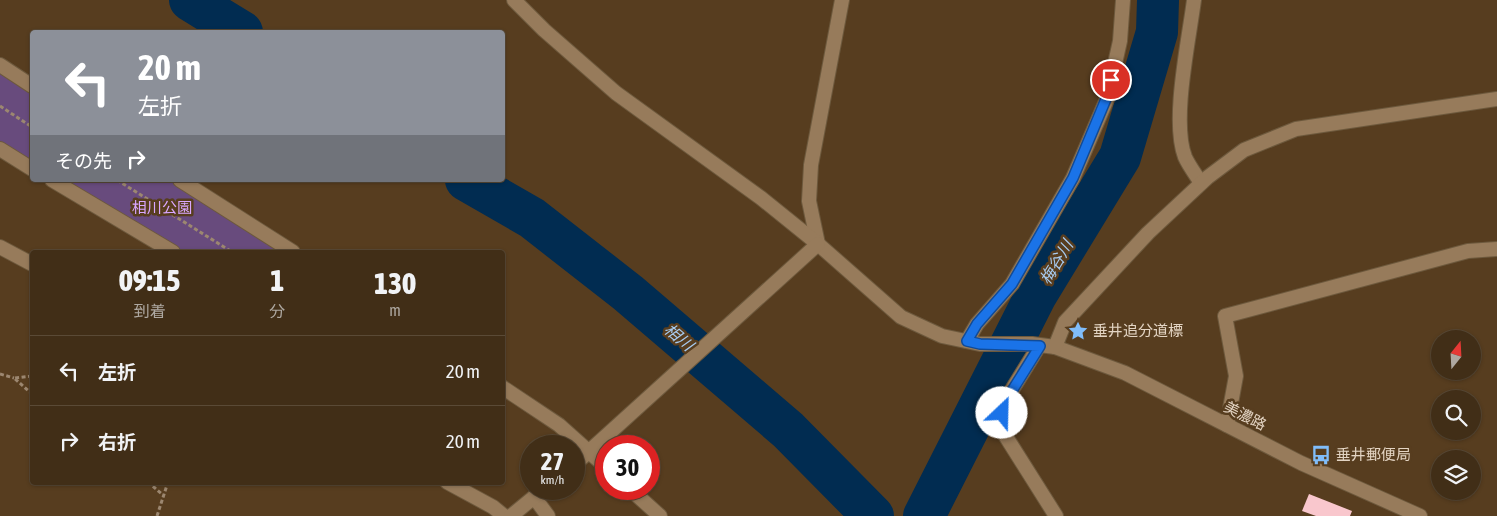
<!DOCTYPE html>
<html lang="ja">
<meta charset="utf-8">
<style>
:root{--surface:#412e17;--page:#483620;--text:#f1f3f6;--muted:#aea8a1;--line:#5a4a36}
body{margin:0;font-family:"Asap Condensed","Noto Sans JP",sans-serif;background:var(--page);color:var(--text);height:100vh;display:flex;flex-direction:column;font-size:19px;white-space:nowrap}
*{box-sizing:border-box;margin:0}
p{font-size:16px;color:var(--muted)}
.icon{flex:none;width:28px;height:28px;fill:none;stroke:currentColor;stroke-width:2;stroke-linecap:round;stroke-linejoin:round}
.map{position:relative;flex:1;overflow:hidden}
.panel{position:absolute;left:30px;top:250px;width:475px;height:235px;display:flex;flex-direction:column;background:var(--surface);border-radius:5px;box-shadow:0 1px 4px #0004,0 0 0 1px var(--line)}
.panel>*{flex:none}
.guide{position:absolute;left:30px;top:30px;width:475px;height:152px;border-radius:5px;box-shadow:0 1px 4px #0004,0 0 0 1px var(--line);background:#8c9099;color:#fff;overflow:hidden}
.needle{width:32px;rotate:18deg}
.tools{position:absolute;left:1431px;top:330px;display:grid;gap:10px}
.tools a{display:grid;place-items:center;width:50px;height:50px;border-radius:50%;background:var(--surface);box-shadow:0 1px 4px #0004,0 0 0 1px var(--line);font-size:25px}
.speed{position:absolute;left:520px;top:435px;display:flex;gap:10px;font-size:25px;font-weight:700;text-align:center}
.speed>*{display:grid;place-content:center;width:65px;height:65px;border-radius:50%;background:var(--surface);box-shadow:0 1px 4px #0004,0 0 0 1px var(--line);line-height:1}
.speed small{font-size:12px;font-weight:400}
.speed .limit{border:8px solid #d22;background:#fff;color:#111}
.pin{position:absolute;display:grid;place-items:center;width:42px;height:42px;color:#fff;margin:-21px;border:2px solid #fff;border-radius:50%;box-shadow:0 1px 5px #0007}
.me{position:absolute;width:55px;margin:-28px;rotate:24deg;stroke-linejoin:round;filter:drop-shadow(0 0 4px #0008)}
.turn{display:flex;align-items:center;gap:18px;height:105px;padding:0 25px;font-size:22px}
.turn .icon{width:65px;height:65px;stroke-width:2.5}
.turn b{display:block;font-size:35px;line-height:42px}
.then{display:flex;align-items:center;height:48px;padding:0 25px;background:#0003;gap:10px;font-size:19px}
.eta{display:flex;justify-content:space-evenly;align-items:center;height:85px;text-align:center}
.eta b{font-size:30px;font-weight:800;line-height:35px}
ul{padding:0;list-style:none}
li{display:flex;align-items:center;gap:15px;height:70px;padding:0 25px;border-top:1px solid var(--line)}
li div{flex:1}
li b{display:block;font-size:19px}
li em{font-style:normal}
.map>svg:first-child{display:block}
</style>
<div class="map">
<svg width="1497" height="516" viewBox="0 0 1497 516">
<rect width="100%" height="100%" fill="#573d1f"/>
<g fill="#684b7d">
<polygon points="0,71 32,92 32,163 0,143"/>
<polygon points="61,180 169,180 282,252 180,252"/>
</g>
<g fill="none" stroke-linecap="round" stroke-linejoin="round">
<g stroke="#012c51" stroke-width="42">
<polyline points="190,0 242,32"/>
<polyline points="466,180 532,218 628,293 788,430 873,516"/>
<polyline points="924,516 1036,295 1120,157 1157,32 1158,0"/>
</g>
</g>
<polygon fill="#f9c7cd" points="1309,494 1352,511 1350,516 1316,516 1302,511"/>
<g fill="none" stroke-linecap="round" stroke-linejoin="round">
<defs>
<g id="minor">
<path d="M1194,0C1189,40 1171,121 1185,157C1189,166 1196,175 1201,183"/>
<polyline points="0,65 32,86"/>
<polyline points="0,149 32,169"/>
<polyline points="52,180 173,252"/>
<polyline points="180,180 293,252"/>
<polyline points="818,244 809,201 811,165 842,0"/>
<polyline points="0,247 32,264"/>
<polyline points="967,341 977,324 1012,284 1073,178 1107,99 1120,41 1123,0"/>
<polyline points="1039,346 1010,393 1002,413 1003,432 1056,516"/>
<polyline points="502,387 559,425 606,467"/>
<polyline points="1227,425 1236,376 1225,316 1468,251 1497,249"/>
<polyline points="447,482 493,507 504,516"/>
<polyline points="630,489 660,516"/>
<polyline points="534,497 548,516"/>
</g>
<g id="tertiary">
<polyline points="514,0 544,30 616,93 761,198 818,244 901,317 942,336 980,344 1032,344 1055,347 1125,373 1301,463 1420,516"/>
<polyline points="1055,347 1065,322 1148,233 1208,177 1244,150 1296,129 1497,99"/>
<polyline points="574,465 818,244"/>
<polyline points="511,516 544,489"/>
</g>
</defs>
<use href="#minor" stroke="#6d593d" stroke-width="16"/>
<use href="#tertiary" stroke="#6d593d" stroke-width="16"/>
<g stroke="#9c8770" stroke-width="3" stroke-dasharray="4 2.5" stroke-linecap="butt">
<polyline points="0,106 32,127"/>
<polyline points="117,180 232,252"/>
<polyline points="0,374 14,378"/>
<polyline points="32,376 14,378 32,394"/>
<polyline points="148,482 163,495"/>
<polyline points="157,516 168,482"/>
</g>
<use href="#minor" stroke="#977b5b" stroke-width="14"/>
<use href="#tertiary" stroke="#977b5b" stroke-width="14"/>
</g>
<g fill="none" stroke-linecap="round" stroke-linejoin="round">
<defs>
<polyline id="route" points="1002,413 1010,394 1040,346 980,344 967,341 977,324 1012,284 1073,178 1106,99 1111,80"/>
</defs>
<use href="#route" stroke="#114b97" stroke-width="12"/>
<use href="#route" stroke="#1a73e8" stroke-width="9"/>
</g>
<defs>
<symbol id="sight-bare" viewBox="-9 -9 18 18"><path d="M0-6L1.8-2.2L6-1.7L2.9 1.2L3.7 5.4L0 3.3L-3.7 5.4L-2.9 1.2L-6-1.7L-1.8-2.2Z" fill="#80bdfa" stroke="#573d1f" stroke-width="2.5" paint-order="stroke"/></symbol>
<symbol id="bus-bare" viewBox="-9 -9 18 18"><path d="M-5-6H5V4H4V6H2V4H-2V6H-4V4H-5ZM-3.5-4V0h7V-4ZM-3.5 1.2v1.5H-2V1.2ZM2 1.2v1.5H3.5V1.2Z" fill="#80bdfa" stroke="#573d1f" stroke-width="2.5" paint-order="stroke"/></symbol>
</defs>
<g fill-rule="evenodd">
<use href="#sight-bare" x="1064" y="317" width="28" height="28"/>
<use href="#bus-bare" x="1307" y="441" width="28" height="28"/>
</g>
<g text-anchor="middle" stroke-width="5" stroke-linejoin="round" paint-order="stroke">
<g font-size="15" fill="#d9a7ff" stroke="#573d1f">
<text x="162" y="213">相川公園</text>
</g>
<g font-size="15" fill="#e3d4c3" stroke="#573d1f" text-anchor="start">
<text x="1093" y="336">垂井追分道標</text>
<text x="1336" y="460">垂井郵便局</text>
</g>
<g font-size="15" fill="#e3d4c3" stroke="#573d1f">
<text transform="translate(1245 416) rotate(27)" y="5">美濃路</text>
</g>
<g font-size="16" font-style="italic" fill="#a7cbf0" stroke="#573d1f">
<text transform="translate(1056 262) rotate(-59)" y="6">梅谷川</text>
<text transform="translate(679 337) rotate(40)" y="6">相川</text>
</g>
</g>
</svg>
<div class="tools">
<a><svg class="needle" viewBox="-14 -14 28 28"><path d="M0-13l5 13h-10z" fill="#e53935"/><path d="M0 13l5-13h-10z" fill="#aea8a1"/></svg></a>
<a><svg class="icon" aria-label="search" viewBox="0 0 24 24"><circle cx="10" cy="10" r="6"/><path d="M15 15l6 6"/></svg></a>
<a><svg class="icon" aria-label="layers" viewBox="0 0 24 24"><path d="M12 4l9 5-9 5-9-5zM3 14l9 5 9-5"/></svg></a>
</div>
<div class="speed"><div>27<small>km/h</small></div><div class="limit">30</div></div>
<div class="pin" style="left:1111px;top:80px;background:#d93025"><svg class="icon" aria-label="arrive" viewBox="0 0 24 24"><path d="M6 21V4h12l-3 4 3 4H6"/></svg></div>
<svg class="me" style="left:1002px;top:413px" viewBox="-20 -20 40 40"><circle r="19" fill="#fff"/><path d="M0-13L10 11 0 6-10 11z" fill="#1a73e8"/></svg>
<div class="guide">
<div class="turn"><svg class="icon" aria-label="left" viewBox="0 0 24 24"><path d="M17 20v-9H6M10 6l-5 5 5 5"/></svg><div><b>20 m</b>左折</div></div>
<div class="then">その先<svg class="icon" aria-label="right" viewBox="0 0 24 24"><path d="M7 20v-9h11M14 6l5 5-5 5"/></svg></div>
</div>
<section class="panel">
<div class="eta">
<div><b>09:15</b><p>到着</p></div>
<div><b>1</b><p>分</p></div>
<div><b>130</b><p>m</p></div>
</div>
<ul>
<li><svg class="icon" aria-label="left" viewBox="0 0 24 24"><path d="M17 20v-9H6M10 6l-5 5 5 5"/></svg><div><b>左折</b></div><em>20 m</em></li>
<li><svg class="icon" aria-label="right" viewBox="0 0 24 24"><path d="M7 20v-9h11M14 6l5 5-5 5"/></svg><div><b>右折</b></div><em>20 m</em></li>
</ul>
</section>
</div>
